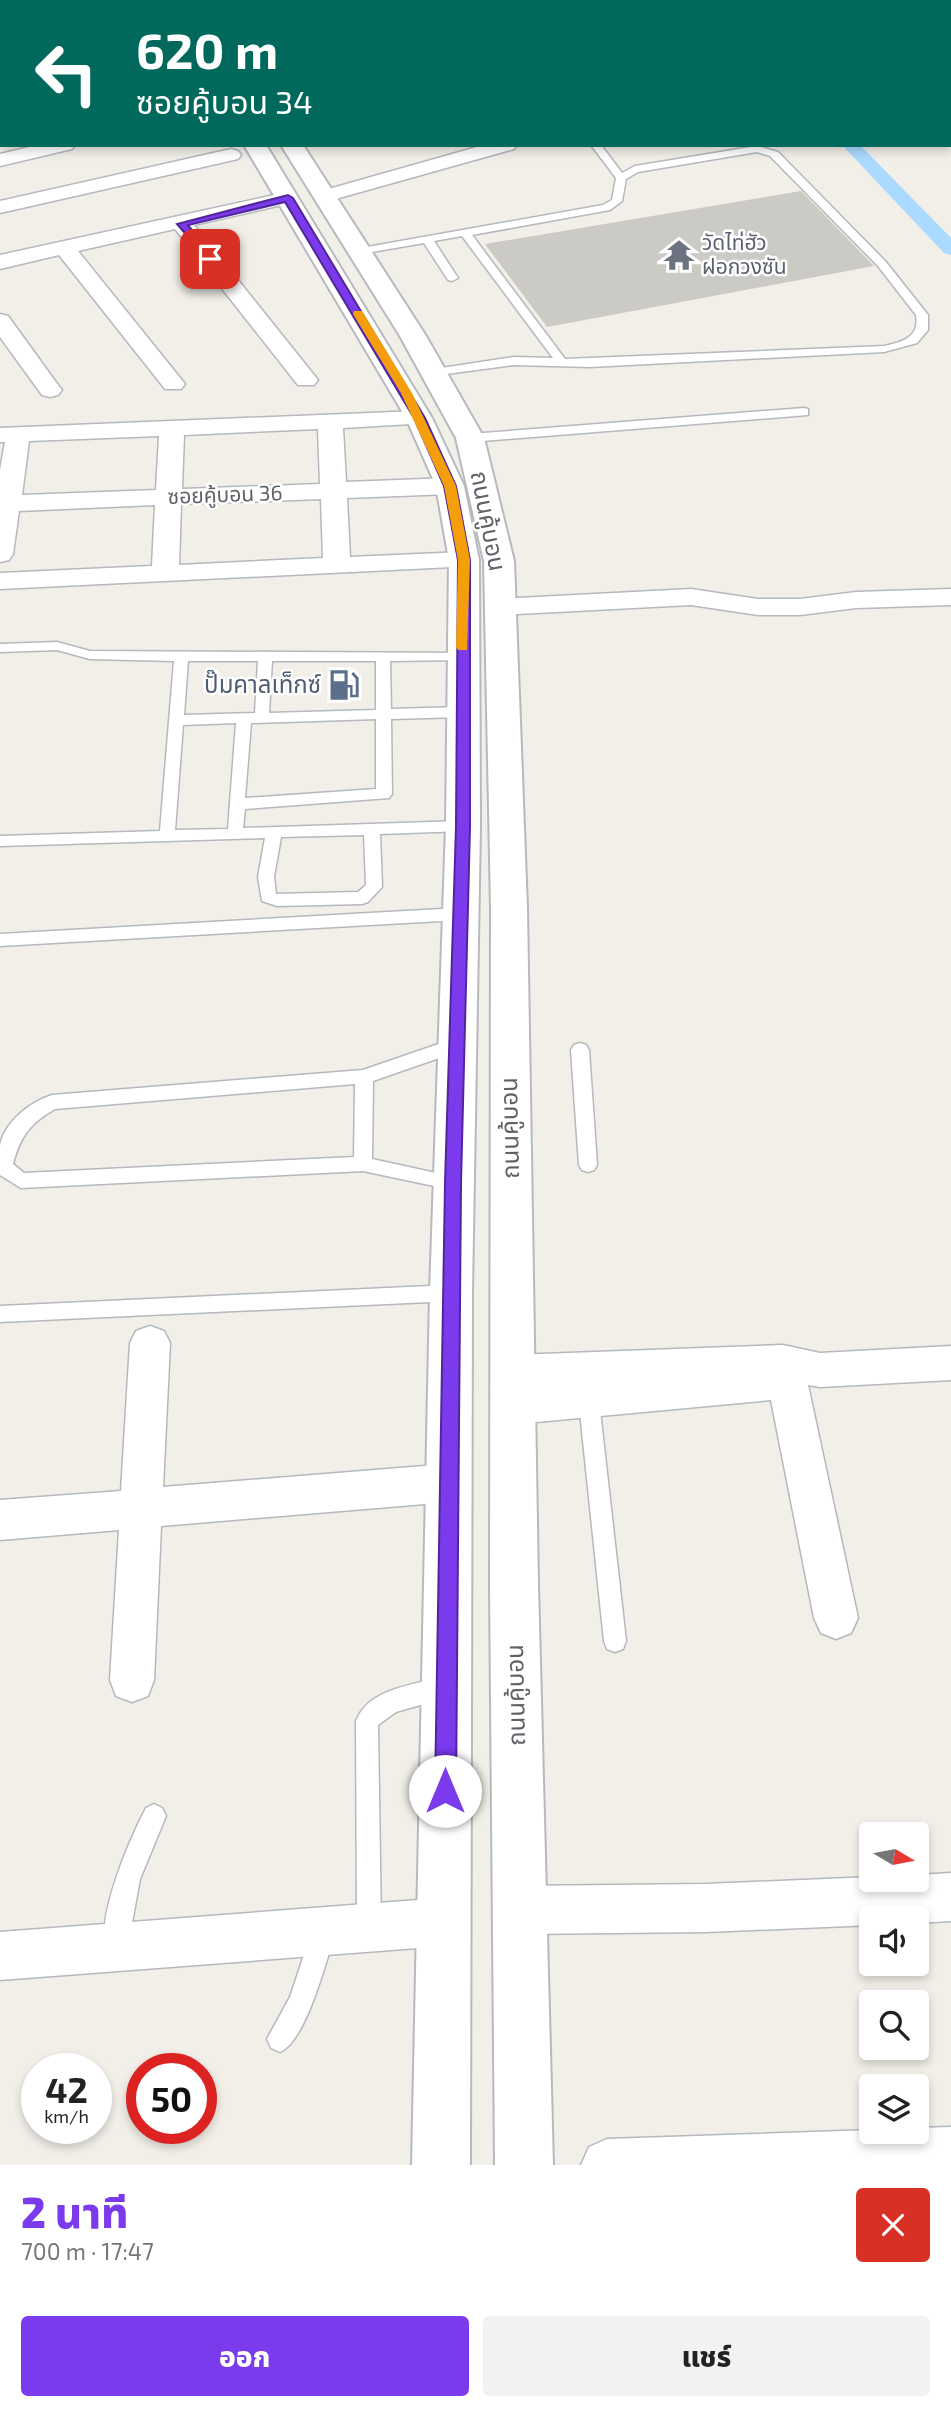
<!DOCTYPE html>
<html lang="th">
<meta charset="utf-8">
<style>
:root{--surface:#fff;--page:#f2f2f2;--text:#222;--muted:#767676;--accent:#7c3aed}
body{margin:0;font-family:"Exo 2","Noto Sans Thai",sans-serif;background:var(--page);color:var(--text);height:100vh;display:flex;flex-direction:column;font-size:26px;white-space:nowrap}
*{box-sizing:border-box;margin:0}
p{font-size:23px;color:var(--muted)}
.icon{flex:none;width:38px;height:38px;fill:none;stroke:currentColor;stroke-width:2;stroke-linecap:round;stroke-linejoin:round}
.map{position:relative;height:2165px;overflow:hidden}
.side{display:flex;flex-direction:column;background:var(--surface);flex:1}
.side>*{flex:none}
.top-card{position:absolute;left:0px;top:0px;width:952px;height:147px;box-shadow:0 4px 10px #0003;background:#00695c;color:#fff;overflow:hidden}
.needle{width:46px;rotate:100deg}
.fabs{position:absolute;left:859px;top:1822px;display:grid;gap:14px}
.fabs a{display:grid;place-items:center;width:70px;height:70px;border-radius:7px;background:var(--surface);box-shadow:0 4px 10px #0003;font-size:35px}
.speed{position:absolute;left:21px;top:2053px;display:flex;gap:14px;font-size:35px;font-weight:700;text-align:center}
.speed>*{display:grid;place-content:center;width:91px;height:91px;border-radius:50%;background:var(--surface);box-shadow:0 4px 10px #0003;line-height:1}
.speed small{font-size:18px;font-weight:400}
.speed .limit{border:10px solid #d22;background:#fff;color:#111}
.pin{position:absolute;display:grid;place-items:center;width:60px;height:60px;color:#fff;margin:-30px;border-radius:14px;box-shadow:0 4px 10px #0006}
.me{position:absolute;width:77px;margin:-38px;rotate:0deg;stroke-linejoin:round;filter:drop-shadow(0 0 5px #0008)}
.turn{display:flex;align-items:center;gap:24px;height:147px;padding:0 21px;font-size:32px}
.turn .icon{width:91px;height:91px;stroke-width:2.5}
.turn b{display:block;font-size:49px;line-height:60px}
.round{display:grid;place-items:center;flex:none;width:74px;height:74px;border-radius:7px;background:var(--page)}
.head{display:flex;align-items:center;justify-content:space-between;height:119px;padding:0 21px}
h1{font-size:42px;font-weight:800;line-height:52px;color:var(--accent)}
.action{display:flex;gap:14px;margin-top:auto;padding:14px 21px}
.action a{flex:1;height:80px;border-radius:7px;background:var(--accent);color:#fff;font-size:28px;font-weight:800;line-height:80px;text-align:center}
.action a+a{background:var(--page);color:var(--text)}
.map>svg:first-child{display:block}
</style>
<div class="map">
<svg width="951" height="2165" viewBox="0 0 951 2165">
<rect width="100%" height="100%" fill="#f1efe8"/>
<g fill="none" stroke-linecap="round" stroke-linejoin="round">
<polygon fill="#aadaff" fill-rule="evenodd" points="842,145 860,145 951,238 951,255 944,253"/>
</g>
<polygon fill="#cccac5" points="801,191 874,266 547,327 485,244"/>
<g fill="none" stroke-linecap="round" stroke-linejoin="round">
<defs>
<g id="service">
<rect x="0" y="14" width="2" height="6"/>
<path d="M591,145H601L622,173L635,166L757,146L778,152L886,262L928,315V330L917,343L884,352L590,367L513,365L431,376V370L435,369L513,357L553,358L462,236L434,241L458,278L452,281L448,280L424,243L360,254L355,251L356,249L603,205L612,200L616,178ZM757,152L770,156L878,266L916,315C920,337 903,342 884,346L565,359L472,235L610,210L622,201L626,179L638,172Z"/>
<polygon points="804,408 808,409 808,415 470,442 464,438 470,434"/>
<path d="M57,642L90,651L468,653L470,656L463,660L390,661L391,709L463,707L470,712L463,717L391,719L392,794L389,798L245,809L243,828L463,821L471,826L463,831L380,834L382,887L368,902L362,904L277,906L262,901L258,877L265,838L0,846V836L160,831L174,661L90,659L57,650L0,652V644ZM188,661H258L255,713L184,715ZM272,661H376V710L269,713ZM376,719V789L245,798L251,723ZM236,723L228,829L175,830L183,725ZM364,835L366,885L358,892L276,894L274,877L281,837Z"/>
<polygon points="459,908 467,914 459,920 0,946 0,934"/>
<path d="M456,1038L462,1040L465,1045L462,1050L373,1081L372,1159L459,1178L462,1183L459,1188L453,1190L363,1171L21,1188L0,1175C0,1166 0,1155 0,1146C4,1122 30,1102 52,1095L363,1070ZM355,1084L354,1157L24,1173L13,1164C20,1137 30,1123 55,1109Z"/>
<polygon points="580,1043 586,1045 589,1050 597,1165 594,1170 588,1172 582,1170 579,1165 571,1050 574,1045"/>
<polygon points="451,1285 458,1287 461,1293 458,1299 451,1301 0,1322 0,1306"/>
<polygon points="588,1384 595,1387 598,1393 626,1641 623,1649 615,1652 607,1649 604,1641 578,1393 581,1387"/>
<path d="M444,1677L452,1680L455,1688L452,1696L396,1712L378,1725L381,1928L378,1937L369,1940L360,1937L357,1928L356,1721C369,1688 413,1685 444,1677Z"/>
<path d="M154,1804L162,1808L166,1816L140,1879L128,1945L125,1954L116,1957L107,1954C94,1920 130,1839 146,1808Z"/>
<path d="M323,1922L332,1925L335,1934C326,1961 306,2041 280,2052L271,2048L267,2039L290,1997L314,1925Z"/>
</g>
<g id="minor">
<polygon points="38,145 75,145 72,149 0,166 0,154"/>
<polygon points="484,145 517,145 514,149 332,200 318,200 315,196 318,192"/>
<polygon points="231,149 238,151 241,155 238,159 0,213 0,201"/>
<polygon points="288,192 295,194 298,198 295,202 194,225 318,380 314,385 298,385 175,229 78,251 185,384 181,389 165,389 59,255 0,269 0,255"/>
<polygon points="0,314 8,316 58,385 62,390 58,395 50,397 42,395 0,337"/>
<path d="M419,411L428,413L431,418L428,423L343,428L346,482L450,478L459,481L463,486L459,491L450,494L347,498L350,557L464,552L473,554L477,560L473,566L0,589V573L152,566L155,505L19,511L13,554L9,560L0,562V470L5,442H0V428ZM318,429L320,484L182,489L184,435ZM159,436L156,490L22,495L29,441ZM321,499L323,558L179,565L181,504Z"/>
<polygon points="691,589 758,599 800,599 856,592 951,589 951,605 856,608 800,615 758,615 691,605 500,615 490,613 486,607 490,601 500,599"/>
<polygon points="150,1326 164,1331 170,1343 163,1487 449,1464 464,1470 470,1483 464,1496 449,1502 161,1526 154,1680 148,1696 132,1702 116,1696 110,1680 119,1530 0,1540 0,1500 121,1491 130,1343 136,1331"/>
<polygon points="783,1345 820,1353 951,1346 951,1380 820,1387 808,1385 858,1618 851,1633 836,1639 821,1633 814,1618 771,1400 515,1424 501,1419 495,1406 501,1393 513,1389 500,1384 494,1372 500,1360 514,1355"/>
<polygon points="951,1873 951,1921 917,1923 917,1918 872,1918 872,1925 706,1932 521,1934 504,1927 497,1910 504,1893 521,1886 706,1884 872,1877 872,1880 917,1880 917,1875"/>
<polygon points="444,1898 461,1905 468,1922 461,1939 444,1946 0,1980 0,1932"/>
<polygon points="951,2127 951,2165 581,2165 589,2147 607,2139 872,2130 917,2132 917,2128"/>
</g>
<g id="secondary">
<polygon points="159,0 179,0 180,2 160,2"/>
<polygon points="190,0 210,0 211,2 191,2"/>
<polygon points="448,0 473,0 475,2 449,2"/>
<polygon points="803,0 832,0 834,2 804,2"/>
<rect x="950" y="15" width="1" height="12"/>
<rect x="950" y="91" width="1" height="12"/>
<polygon points="244,145 266,145 432,418 464,486 479,560 480,826 472,1293 470,2165 412,2165 430,1293 446,826 449,560 436,486 406,418"/>
<polygon points="281,145 303,145 426,336 484,438 514,561 527,908 538,1585 553,2165 495,2165 490,1585 491,908 484,561 456,438 400,336"/>
</g>
<g id="motorway">
<polygon points="583,0 609,0 611,2 584,2"/>
<polygon points="678,0 705,0 707,2 679,2"/>
<rect x="950" y="61" width="1" height="12"/>
</g>
</defs>
<use href="#service" stroke="#b5b8bc" stroke-width="3"/>
<use href="#minor" stroke="#b5b8bc" stroke-width="3"/>
<use href="#secondary" stroke="#b6babf" stroke-width="4"/>
<use href="#motorway" stroke="#f9ab00" stroke-width="4"/>
<use href="#service" fill="#fff" fill-rule="evenodd"/>
<use href="#minor" fill="#fff" fill-rule="evenodd"/>
<use href="#secondary" fill="#fff" fill-rule="evenodd"/>
<use href="#motorway" fill="#fde293" fill-rule="evenodd"/>
</g>
<polygon fill="#7c3aed" stroke="#51269a" stroke-width="2" points="288,195 293,198 425,418 456,486 470,560 470,826 461,1183 456,1791 453,1799 445,1802 438,1799 435,1791 445,1183 456,826 458,560 444,486 414,418 285,202 188,225 215,259 210,262 177,224"/>
<polygon fill="#f59e0b" points="354,311 362,311 412,393 456,486 470,560 467,650 458,650 456,647 458,560 444,486 401,393 353,314"/>
<defs>
<symbol id="temple-bare" viewBox="-9 -9 18 18"><path d="M0-6L5-2H3V0L6.5 2.5H4V6H1.5V3h-3V6H-4V2.5H-6.5L-3 0V-2H-5Z" fill="#6b7280" stroke="#fff" stroke-width="2.5" paint-order="stroke"/></symbol>
<symbol id="fuel-bare" viewBox="-9 -9 18 18"><path d="M-5.5-6h7V0h2V4h1.3V-2.5L3-4.5l.8-.8L6-3V5H2.5V1h-1V6h-7ZM-4.2-4.7v3.2H.2V-4.7Z" fill="#5c6f8a" stroke="#fff" stroke-width="2.5" paint-order="stroke"/></symbol>
</defs>
<g fill-rule="evenodd">
<use href="#temple-bare" x="657" y="233" width="44" height="44"/>
<use href="#fuel-bare" x="322" y="663" width="44" height="44"/>
</g>
<g text-anchor="middle" stroke-width="5" stroke-linejoin="round" paint-order="stroke">
<g font-size="21" fill="#5b616d" stroke="#fff" text-anchor="start">
<text x="702" y="250">วัดไท่ฮัว<tspan x="702" dy="24">ฝอกวงซัน</tspan></text>
</g>
<g font-size="21" fill="#5f6368" stroke="#fff">
<text transform="translate(225 495) rotate(-2)" y="7">ซอยคู้บอน 36</text>
</g>
<g font-size="24" fill="#5f6368" stroke="#fff">
<text transform="translate(488 521) rotate(79)" y="8">ถนนคู้บอน</text>
<text transform="translate(510 1128) rotate(-91)" y="8">ถนนคู้บอน</text>
<text transform="translate(516 1695) rotate(-91)" y="8">ถนนคู้บอน</text>
</g>
<g font-size="24" fill="#4e5e75" stroke="#fff" text-anchor="end">
<text x="321" y="693">ปั๊มคาลเท็กซ์</text>
</g>
</g>
</svg>
<div class="fabs">
<a><svg class="needle" viewBox="-14 -14 28 28"><path d="M0-13l5 13h-10z" fill="#e53935"/><path d="M0 13l5-13h-10z" fill="#767676"/></svg></a>
<a><svg class="icon" aria-label="sound" viewBox="0 0 24 24"><path d="M4 9h4l5-4v14l-5-4H4zM17 9q2 3 0 6"/></svg></a>
<a><svg class="icon" aria-label="search" viewBox="0 0 24 24"><circle cx="10" cy="10" r="6"/><path d="M15 15l6 6"/></svg></a>
<a><svg class="icon" aria-label="layers" viewBox="0 0 24 24"><path d="M12 4l9 5-9 5-9-5zM3 14l9 5 9-5"/></svg></a>
</div>
<div class="speed"><div>42<small>km/h</small></div><div class="limit">50</div></div>
<div class="pin" style="left:210px;top:259px;background:#d93025"><svg class="icon" aria-label="arrive" viewBox="0 0 24 24"><path d="M6 21V4h12l-3 4 3 4H6"/></svg></div>
<svg class="me" style="left:445px;top:1791px" viewBox="-20 -20 40 40"><circle r="19" fill="#fff"/><path d="M0-13L10 11 0 6-10 11z" fill="#7c3aed"/></svg>
<div class="top-card">
<div class="turn"><svg class="icon" aria-label="left" viewBox="0 0 24 24"><path d="M17 20v-9H6M10 6l-5 5 5 5"/></svg><div><b>620 m</b>ซอยคู้บอน 34</div></div>
</div>
</div>
<section class="side">
<div class="head"><div><h1>2 นาที</h1><p>700 m · 17:47</p></div><a class="round" style="background:#d93025;color:#fff"><svg class="icon" aria-label="close" viewBox="0 0 24 24"><path d="M6 6l12 12M18 6L6 18"/></svg></a></div>
<div class="action"><a>ออก</a><a>แชร์</a></div>
</section>
